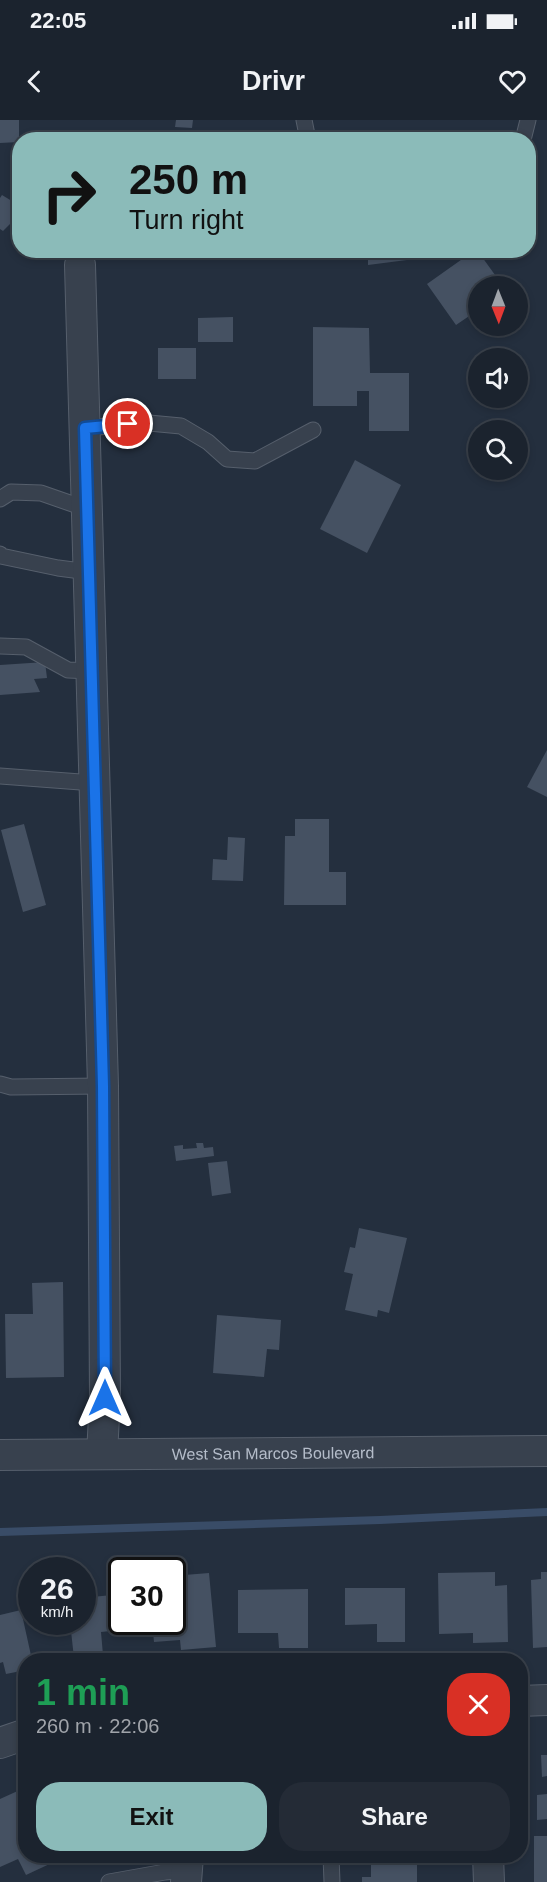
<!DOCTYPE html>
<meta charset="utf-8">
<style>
:root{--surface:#1b232e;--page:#242b36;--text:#f1f3f6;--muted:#a0a4aa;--line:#39404a;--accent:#8bbbb9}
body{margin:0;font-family:Arial,sans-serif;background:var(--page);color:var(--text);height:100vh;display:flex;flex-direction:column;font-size:22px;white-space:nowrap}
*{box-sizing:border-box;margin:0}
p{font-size:20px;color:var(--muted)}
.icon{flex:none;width:33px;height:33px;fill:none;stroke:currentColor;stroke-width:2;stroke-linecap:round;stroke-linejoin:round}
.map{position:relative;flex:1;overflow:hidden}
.details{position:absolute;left:18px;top:1533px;width:510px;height:210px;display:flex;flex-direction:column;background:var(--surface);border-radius:24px;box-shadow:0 3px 9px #0003,0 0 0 2px var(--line)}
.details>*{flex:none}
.guide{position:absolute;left:12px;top:12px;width:524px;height:126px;border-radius:24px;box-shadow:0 3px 9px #0003,0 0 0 2px var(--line);background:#8bbbb9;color:#111;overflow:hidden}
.needle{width:39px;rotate:179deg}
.fabs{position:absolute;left:468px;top:156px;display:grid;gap:12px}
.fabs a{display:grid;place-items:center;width:60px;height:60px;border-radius:50%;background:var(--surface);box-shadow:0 3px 9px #0003,0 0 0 2px var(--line);font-size:30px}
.speed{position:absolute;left:18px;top:1437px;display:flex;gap:12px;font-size:30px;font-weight:700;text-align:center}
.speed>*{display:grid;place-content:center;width:78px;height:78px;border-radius:50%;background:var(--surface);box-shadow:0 3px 9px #0003,0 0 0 2px var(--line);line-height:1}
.speed small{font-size:15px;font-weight:400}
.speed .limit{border:3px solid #111;border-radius:9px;background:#fff;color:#111}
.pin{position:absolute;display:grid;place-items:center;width:51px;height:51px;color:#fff;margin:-26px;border:3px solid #fff;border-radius:50%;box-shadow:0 2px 6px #0007}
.me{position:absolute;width:66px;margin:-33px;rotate:0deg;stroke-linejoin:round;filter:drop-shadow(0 0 4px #0008)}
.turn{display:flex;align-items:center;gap:21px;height:126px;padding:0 18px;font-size:27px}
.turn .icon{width:78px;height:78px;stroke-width:2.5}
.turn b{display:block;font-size:42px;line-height:51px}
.round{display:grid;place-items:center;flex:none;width:63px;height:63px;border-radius:24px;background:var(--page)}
.headline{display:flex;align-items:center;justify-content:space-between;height:102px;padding:0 18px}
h1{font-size:36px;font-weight:600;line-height:45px;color:#1e9e55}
.button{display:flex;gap:12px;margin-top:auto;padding:12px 18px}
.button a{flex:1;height:69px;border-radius:24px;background:var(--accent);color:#111;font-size:24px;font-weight:600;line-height:69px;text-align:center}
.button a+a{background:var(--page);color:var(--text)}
.status{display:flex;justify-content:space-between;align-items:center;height:42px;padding:0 30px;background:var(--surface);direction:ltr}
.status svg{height:16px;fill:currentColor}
header{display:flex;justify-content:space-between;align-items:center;height:78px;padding:0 18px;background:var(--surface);font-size:27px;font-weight:600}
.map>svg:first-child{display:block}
</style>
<div class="status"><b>22:05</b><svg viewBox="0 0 49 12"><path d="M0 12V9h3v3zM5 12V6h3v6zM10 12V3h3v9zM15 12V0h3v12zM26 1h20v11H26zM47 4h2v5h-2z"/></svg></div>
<header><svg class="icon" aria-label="back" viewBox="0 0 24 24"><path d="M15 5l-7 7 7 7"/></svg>Drivr<svg class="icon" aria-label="heart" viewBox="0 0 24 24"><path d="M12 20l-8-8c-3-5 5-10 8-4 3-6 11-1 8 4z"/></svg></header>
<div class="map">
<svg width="547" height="1762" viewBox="0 0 547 1762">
<rect width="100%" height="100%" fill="#242f3e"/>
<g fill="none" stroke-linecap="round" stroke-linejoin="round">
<polyline stroke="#394c67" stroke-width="8" points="0,1412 380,1400 547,1392"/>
</g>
<g fill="#455162">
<polygon points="0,0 19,0 19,22 0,23"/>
<polygon points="176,0 193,0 192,8 175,7"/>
<polygon points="2,75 20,86 20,94 3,111 0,109 0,78"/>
<polygon points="368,130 406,130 407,140 368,145"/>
<polygon points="475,130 477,130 503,166 478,166 478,190 456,205 427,164"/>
<polygon points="233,197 233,222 198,222 198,198"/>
<polygon points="313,207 369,208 370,253 409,253 409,311 369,311 369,271 357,271 357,286 313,286"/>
<rect x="158" y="228" width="38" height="31"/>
<polygon points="355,340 401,365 367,433 320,409"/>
<polygon points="45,542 47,558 34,559 40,572 0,575 0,545"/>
<polygon points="547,630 547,677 527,667"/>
<polygon points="295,699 329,699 329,752 346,752 346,785 284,785 285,716 295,716"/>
<polygon points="24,704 46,785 23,792 1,710"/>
<polygon points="228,717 245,718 243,761 212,760 213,739 227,740"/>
<polygon points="196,1023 203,1023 204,1028 213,1027 214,1036 176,1041 174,1026 183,1025 183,1029 197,1028"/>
<polygon points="227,1041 231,1073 212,1076 208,1043"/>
<polygon points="359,1108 407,1118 389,1193 378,1190 377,1197 345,1190 353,1154 344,1152 350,1127 355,1128"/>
<polygon points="63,1162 64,1257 6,1258 5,1194 33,1194 32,1163"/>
<polygon points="217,1195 281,1200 279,1230 267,1229 264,1257 213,1253"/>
<polygon points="495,1452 495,1466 507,1465 508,1522 473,1523 473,1513 439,1514 438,1453"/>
<polygon points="541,1452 547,1452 547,1527 533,1528 531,1460 541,1459"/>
<polygon points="209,1453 216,1527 181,1530 180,1520 154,1522 152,1502 172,1502 172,1456"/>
<polygon points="345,1468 405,1468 405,1522 377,1522 377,1504 345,1505"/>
<polygon points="308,1469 308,1528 279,1528 278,1513 238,1513 238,1470"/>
<polygon points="122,1474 122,1502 129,1502 130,1509 101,1512 103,1535 74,1538 70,1502 82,1502 82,1478"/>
<polygon points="21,1490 32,1540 26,1540 26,1550 6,1554 3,1542 0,1543 0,1495"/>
<polygon points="541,1635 547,1635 547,1656 542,1657"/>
<polygon points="22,1669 26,1677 26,1736 53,1736 56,1741 26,1755 18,1739 0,1747 0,1679"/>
<polygon points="547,1674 547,1699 537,1700 537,1675"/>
<rect x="534" y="1716" width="13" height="46"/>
<polygon points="371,1736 417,1736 417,1762 362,1762 362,1757 371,1757"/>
</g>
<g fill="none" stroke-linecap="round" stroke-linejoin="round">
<defs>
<g id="lane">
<polyline points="304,0 308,20"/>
<polyline points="523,20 528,0"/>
<polyline points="85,308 149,303 181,306 208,322 227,339 255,341 313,310"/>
<polyline points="0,379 11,372 41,373 87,389"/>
<polyline points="0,434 1,436 58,448 89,452"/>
<polyline points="0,526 26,527 68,550 91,551"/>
<polyline points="0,656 94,663"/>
<polyline points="0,964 11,967 103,966"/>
<polyline points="331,1736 332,1762"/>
<polyline points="109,1762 165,1752 187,1750"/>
</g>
<g id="street">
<polyline points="80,145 103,966 105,1278 102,1334"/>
<path id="s1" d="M0,1335L547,1331"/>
<polyline points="520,1581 547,1580"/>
<polyline points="0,1623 26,1614"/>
<polyline points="488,1736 489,1762"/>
<polyline points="186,1762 188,1736"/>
</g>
</defs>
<use href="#lane" stroke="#565f6c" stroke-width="17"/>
<use href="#street" stroke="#565f6c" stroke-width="32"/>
<use href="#lane" stroke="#38414e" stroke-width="15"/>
<use href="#street" stroke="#38414e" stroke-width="30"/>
</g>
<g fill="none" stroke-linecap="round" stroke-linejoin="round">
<defs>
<polyline id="route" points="105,1278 103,966 85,308 128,304"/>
</defs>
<use href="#route" stroke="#114b97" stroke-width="15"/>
<use href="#route" stroke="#1a73e8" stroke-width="10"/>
</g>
<g text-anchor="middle" stroke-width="4.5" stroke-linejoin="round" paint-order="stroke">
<g font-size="16" fill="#b4bcc9" stroke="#1d2633">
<text dy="6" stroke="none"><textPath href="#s1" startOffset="273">West San Marcos Boulevard</textPath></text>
</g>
</g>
</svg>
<div class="fabs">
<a><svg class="needle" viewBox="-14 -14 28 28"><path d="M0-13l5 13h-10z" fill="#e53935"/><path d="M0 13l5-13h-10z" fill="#a0a4aa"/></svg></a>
<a><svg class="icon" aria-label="sound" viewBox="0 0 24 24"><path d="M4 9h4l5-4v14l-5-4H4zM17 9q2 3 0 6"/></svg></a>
<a><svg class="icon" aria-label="search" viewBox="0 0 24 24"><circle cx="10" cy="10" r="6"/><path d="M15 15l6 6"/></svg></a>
</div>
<div class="speed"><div>26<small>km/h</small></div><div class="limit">30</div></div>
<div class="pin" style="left:128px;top:304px;background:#d93025"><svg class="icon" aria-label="arrive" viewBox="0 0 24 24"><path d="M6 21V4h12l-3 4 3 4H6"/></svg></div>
<svg class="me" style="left:105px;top:1278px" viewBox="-20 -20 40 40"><path d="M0-17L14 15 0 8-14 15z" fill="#1a73e8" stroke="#fff" stroke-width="4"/></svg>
<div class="guide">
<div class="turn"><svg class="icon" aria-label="right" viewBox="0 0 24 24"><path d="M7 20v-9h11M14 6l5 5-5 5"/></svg><div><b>250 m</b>Turn right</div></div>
</div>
<section class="details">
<div class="headline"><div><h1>1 min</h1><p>260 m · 22:06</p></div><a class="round" style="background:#d93025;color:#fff"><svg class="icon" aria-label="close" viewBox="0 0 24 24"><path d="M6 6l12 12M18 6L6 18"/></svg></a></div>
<div class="button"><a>Exit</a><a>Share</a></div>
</section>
</div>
